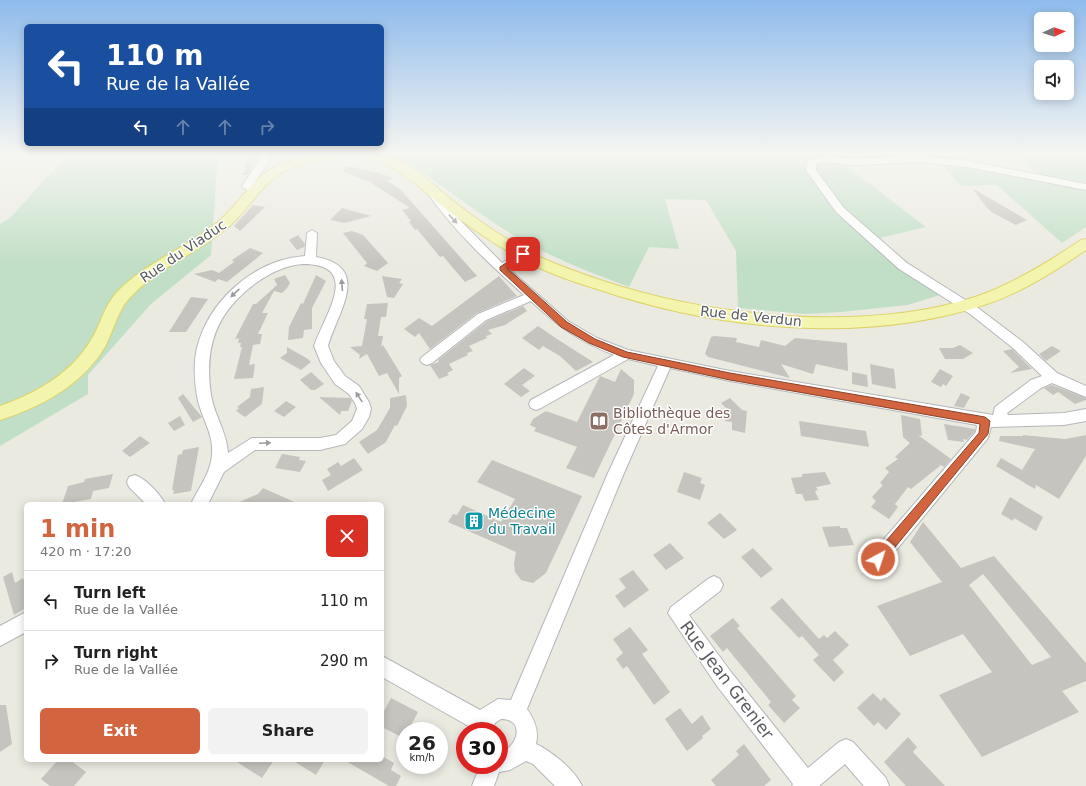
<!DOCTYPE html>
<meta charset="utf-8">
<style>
:root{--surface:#fff;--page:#f2f2f2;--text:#222;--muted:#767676;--line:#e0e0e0;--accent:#d26540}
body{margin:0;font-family:"DejaVu Sans",sans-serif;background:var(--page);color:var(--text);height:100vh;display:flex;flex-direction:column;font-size:15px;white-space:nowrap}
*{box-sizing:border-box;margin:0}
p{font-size:13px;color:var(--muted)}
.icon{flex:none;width:22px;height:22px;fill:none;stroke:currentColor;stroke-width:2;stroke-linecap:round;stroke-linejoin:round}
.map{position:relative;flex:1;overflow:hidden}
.drawer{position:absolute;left:24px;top:502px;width:360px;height:260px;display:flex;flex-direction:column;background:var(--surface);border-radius:6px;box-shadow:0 2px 10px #0003}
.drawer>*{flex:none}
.hud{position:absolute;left:24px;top:24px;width:360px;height:122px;border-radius:6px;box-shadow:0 2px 10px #0003;background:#1a4fa0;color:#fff;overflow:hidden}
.needle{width:26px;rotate:87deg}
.buttons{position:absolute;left:1034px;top:12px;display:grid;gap:8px}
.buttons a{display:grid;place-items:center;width:40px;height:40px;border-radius:6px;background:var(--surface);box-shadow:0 2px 10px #0003;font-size:20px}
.speed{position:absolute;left:396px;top:722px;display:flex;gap:8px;font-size:20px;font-weight:700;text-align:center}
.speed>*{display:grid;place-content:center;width:52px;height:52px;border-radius:50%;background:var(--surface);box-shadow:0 2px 10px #0003;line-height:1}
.speed small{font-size:10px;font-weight:400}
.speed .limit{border:6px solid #d22;background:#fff;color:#111}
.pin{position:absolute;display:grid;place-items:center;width:34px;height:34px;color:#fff;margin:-17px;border-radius:8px;box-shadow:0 2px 6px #0006}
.me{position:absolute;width:44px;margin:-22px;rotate:40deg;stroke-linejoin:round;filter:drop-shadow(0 0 3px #0008)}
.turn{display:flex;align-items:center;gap:14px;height:84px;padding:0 16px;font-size:18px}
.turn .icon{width:52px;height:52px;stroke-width:2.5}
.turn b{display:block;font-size:28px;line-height:34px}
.lanes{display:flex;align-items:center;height:38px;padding:0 16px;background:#0003;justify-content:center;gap:20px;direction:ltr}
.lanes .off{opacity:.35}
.round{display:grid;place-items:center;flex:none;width:42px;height:42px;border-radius:6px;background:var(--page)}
.head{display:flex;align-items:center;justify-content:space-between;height:68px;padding:0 16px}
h1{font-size:24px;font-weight:700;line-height:30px;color:var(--accent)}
.action{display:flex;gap:8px;margin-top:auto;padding:8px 16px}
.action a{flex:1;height:46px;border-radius:6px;background:var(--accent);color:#fff;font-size:16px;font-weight:700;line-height:46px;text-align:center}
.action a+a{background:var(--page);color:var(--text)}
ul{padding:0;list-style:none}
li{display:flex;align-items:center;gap:12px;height:60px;padding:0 16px;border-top:1px solid var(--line)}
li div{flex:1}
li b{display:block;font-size:15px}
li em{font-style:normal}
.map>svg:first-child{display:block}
</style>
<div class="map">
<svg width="1086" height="786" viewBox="0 0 1086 786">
<rect width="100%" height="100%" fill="#ebeae1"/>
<g fill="#c1dfc6">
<polygon points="68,154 218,154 211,255 151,304 88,375 88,394 0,446 0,224 10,218"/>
<path d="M392,154H958L963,160L1035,174L1021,154H1086V227L1062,243L997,185L961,186L940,163L846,166L926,227L876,239L916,270L949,292L908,305L841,312L805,314L738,308L736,251L706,200L665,199L679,249L649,247L629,287C587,271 544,255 505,230C467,206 432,176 392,154Z"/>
</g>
<g fill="#c6c4be" fill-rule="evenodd">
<polygon points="245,154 259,154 248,175 242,175 245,169"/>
<polygon points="346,166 379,173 393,178 387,181 400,189 477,276 465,282 443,256 440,257 417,229 415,230 409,222 411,221 402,210 410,208 370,182 344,172"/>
<polygon points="972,188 1027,220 1016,225 993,213 987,208"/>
<polygon points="253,205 265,207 240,231 234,226"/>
<polygon points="342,208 371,216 344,223 330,220"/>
<polygon points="352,231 363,235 388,263 377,271 364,266 367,263 343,233"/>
<polygon points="298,235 305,244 304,247 297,250 289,240"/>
<polygon points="250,248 263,253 227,282 218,279 215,282 194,274 212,270 219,273 234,262 232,260"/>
<polygon points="285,275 290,283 287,288 282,293 274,291 262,313 268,313 258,334 262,334 260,344 253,345 249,365 255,364 253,378 234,379 242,347 240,347 241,343 238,343 239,338 235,339 253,304 256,304 277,285 274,279"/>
<polygon points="316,275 326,281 312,308 312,329 304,330 303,338 288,340 289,327 301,303 303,304"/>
<polygon points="382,276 402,279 399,283 403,284 394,298 387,297"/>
<polygon points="499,276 517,296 477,313 430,349 419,333 415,337 404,329 419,318 432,326"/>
<polygon points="191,297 208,299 186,332 169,332"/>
<polygon points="388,303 386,317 381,317 378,336 383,336 381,347 383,345 402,376 399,378 399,394 387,373 379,376 367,354 359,359 360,355 350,347 362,346 367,319 364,319 367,304"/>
<polygon points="523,306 527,311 505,325 488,330 492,334 486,336 487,338 469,346 473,351 467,353 468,355 449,364 453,370 447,373 449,375 439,379 430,365 439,362 438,360 487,321"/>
<polygon points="538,326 557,339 593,362 576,371 560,356 543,346 539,350 522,338"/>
<polygon points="714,336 737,338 736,342 759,347 761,340 785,346 795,338 847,343 848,371 816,364 813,374 781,364 790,378 708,357 705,354 711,337"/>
<polygon points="960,345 973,353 963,359 945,359 939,348 953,348"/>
<polygon points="1052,346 1061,351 1046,361 1039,354"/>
<polygon points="287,347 308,359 311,362 301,370 280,358 287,353"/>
<polygon points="1012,349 1032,369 1010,373 1019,367 1003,351"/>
<polygon points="870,364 894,369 896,389 872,384"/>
<polygon points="524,368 535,376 522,385 530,391 521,397 504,384"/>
<polygon points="621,369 634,380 634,394 594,478 566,468 577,447 534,431 536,428 530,425 533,419 546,411 577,422 600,376 615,382"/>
<polygon points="940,369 953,376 946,386 943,384 941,387 931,382"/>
<polygon points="311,372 324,384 315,390 311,390 300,380"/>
<polygon points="852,372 867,375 868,387 852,384"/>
<polygon points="1052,385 1086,398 1086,400 1075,404 1058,392 1053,395 1044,388"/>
<polygon points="264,387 262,404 245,417 236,411 239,408 237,407 250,397 251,389"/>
<polygon points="961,393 970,397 964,408 954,406"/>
<polygon points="183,394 202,417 193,422 178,398"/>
<polygon points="406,395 407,406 397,426 395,425 386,442 368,454 359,442 377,430 390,408 390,398"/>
<polygon points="319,397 350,398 352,401 348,411 341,411 340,415"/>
<polygon points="730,398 742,410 747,411 745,433 732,430 732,422 725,421 726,408 721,403"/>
<polygon points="286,401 296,407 284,417 274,411"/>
<polygon points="901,415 920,419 922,436 918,435 951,459 944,467 941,465 911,489 908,487 895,504 898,507 889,519 871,507 876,501 872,497 883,485 880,483 889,472 885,468 898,459 895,457 910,443 903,437"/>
<polygon points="180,416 185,425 174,431 168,423"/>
<polygon points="799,421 866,431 869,447 801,436"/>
<polygon points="944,424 975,429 975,431 967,440 963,439 964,442 948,440"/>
<polygon points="1023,435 1065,439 1086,435 1086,456 1059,499 1036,485 1035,489 996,466 1001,458 1022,470 1035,449 999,441 1000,436 1023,436"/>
<polygon points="140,436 150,443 130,457 122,451"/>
<polygon points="199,447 191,491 173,494 174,490 172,490 178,455 182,454 183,450"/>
<polygon points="282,454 300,457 299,460 306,461 300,472 275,468"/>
<polygon points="354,458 363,470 328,491 322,480 331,475 327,469 338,462 341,466"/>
<polygon points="492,460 582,496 546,573 533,583 521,580 515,572 514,563 516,552 448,522 453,514 457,515 463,505 501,522 515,499 477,482"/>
<polygon points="684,472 702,478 700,483 705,485 700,500 677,492"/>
<polygon points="825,472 831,484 816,487 818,490 815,491 819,500 805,501 802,494 796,494 791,478 802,477 802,474"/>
<polygon points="113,474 109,488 93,491 91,499 62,504 68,486 84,482 85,479"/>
<polygon points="263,488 299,504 235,504 258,494"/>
<polygon points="1010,497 1043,517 1036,531 1014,518 1013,521 1001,514"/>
<polygon points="720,513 737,530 724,539 707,523"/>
<path d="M923,522L961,568L994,556L1086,663V681L1062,691L1079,712L982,757L939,695L992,672L963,634L910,656L877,606L942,582L910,542ZM983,574L1051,657L1032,665L969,585Z"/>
<polygon points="840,526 840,528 847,528 854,545 829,547 822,527"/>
<polygon points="670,543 684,558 666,570 653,555"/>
<polygon points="753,548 773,569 761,578 741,557"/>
<polygon points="633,570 649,590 624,608 615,596 626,588 619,579"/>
<polygon points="12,572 15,583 23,578 26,586 26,608 14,615 3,577"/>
<polygon points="782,598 819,639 824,635 827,638 835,631 849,645 833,660 844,672 834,682 813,660 819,655 802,636 799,638 770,608"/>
<polygon points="733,618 740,626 737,628 796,696 792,700 800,708 784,723 768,705 771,702 727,648 723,652 710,636"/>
<polygon points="630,627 648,650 642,654 670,692 654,705 627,666 623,669 616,659 623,653 613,639"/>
<polygon points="873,693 881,701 884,697 901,714 886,730 878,722 874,726 857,708"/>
<polygon points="391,698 418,712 408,731 405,731 405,739 382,727 382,715"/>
<polygon points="0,705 6,705 12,744 0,752"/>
<polygon points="680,708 692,724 702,715 711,729 702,736 703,738 687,751 665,719"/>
<polygon points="908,737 917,747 913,752 945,786 906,786 884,762"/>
<polygon points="744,744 771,780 764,786 716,786 711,780 739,755 736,751"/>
<polygon points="382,756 394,763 391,770 401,776 396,786 389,786 344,760 382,760"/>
<polygon points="58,760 70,760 86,772 74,786 50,786 41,779"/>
<polygon points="234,760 274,760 262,778"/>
<polygon points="292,760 325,760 316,775"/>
</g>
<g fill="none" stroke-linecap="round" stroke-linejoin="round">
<defs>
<g id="minor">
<path d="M261,154H271L267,164L253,185L259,188C255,194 246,191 242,186L257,164Z"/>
<path d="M826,156L853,159L918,156L968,161L1086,184V190L968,167L918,162L853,165L826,162L816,164V170L844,208L907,263L978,308L1023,342L1057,373L1086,386V397L1052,383L1041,388L1007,413L1008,415L1064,413L1086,409V421L1064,425L991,427L988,438L884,565L878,567L872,565L869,559L872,553L976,432L977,425L730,381L670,368L624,473L527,709C535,720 539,731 536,744C551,751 575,770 582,786H555L533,764L526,761L510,770L499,772L494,786H472L480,765H499V750H506C520,740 522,719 501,719L495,723L492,731H471L472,728L382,677V656L480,710L498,699L511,700L608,473L658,366L628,359L541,408L536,410L531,408L529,404L531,400L614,355C577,340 560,328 531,301L486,320L432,363L427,365L422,363L420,360L422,357L478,314L524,295C488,263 453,230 426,191L431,188L435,189L453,213L502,263L519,252H527L529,254L527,256L509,269L568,321L597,338L628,350L730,371L993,415L995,407L1031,380L1042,376L1013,348L970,314L899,269L836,212L806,170L808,160Z"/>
<path d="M312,230L317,233L316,257C373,267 337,313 328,346L334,361L345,376L359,386L369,402L371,409L369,417L362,429L345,444L320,450H255L224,472L208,504H191C199,487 211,473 212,454C214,433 200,416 197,396C194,378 193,358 199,341C213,297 257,259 305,256L307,233ZM303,264C363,264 324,316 314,346L321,363L335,384L349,394L355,403L357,409L352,421L336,435L320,438H252L228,453C227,432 214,415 211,395C204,347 216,312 256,283C270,273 286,265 303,264Z"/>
<path d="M135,475C146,479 160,494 165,504H146L129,487L127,482L129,477Z"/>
<polygon points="714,576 720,579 723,585 720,591 689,615 731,672 808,768 839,742 846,739 853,742 886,778 889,786 864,786 845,764 819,786 792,786 793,784 717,686 668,613 671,607 708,579"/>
<polygon points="26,612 26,632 0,646 0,626"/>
</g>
<g id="major">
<path d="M336,154L334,157C314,161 295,164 277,176C257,190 246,213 227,228C195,255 154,269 127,301C117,314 113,331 106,345C83,385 43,406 0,420V406C35,394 72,373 91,340C101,324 104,306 117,292C146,262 187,248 219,221C239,204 251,180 275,167C295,156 314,154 336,154Z"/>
<path d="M363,154C370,154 379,153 386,155C412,163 432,184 453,201C473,217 495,232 517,245C544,261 574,271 603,281C713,317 864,333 975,297C1013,284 1048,262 1081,240L1086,239V250C1055,271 1023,292 987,304C865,345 717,330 597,289C571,281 545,272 521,259C495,245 470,227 446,209C420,188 398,165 365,157Z"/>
</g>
</defs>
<use href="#minor" stroke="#b4b6ba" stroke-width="2"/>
<use href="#major" stroke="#ded267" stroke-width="2"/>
<use href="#minor" fill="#fff" fill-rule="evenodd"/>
<use href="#major" fill="#f3f4ad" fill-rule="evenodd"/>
</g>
<defs><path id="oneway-solid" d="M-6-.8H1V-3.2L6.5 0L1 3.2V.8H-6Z"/></defs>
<g fill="#9c9da0">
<use href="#oneway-solid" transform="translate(453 219) rotate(47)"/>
<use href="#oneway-solid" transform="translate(342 285) rotate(-94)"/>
<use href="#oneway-solid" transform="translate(235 293) rotate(137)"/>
<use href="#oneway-solid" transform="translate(359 397) rotate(-123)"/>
<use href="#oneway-solid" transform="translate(265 443) rotate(-2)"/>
</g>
<linearGradient id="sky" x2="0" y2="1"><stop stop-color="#8fbbec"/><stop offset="0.58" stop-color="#f6f6f2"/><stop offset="1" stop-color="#f6f6f2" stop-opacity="0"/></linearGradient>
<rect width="1086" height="264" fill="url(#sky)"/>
<polygon fill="#d26540" stroke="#88422a" points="521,253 527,254 507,268 567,322 595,339 627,352 730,373 985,417 990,421 988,434 882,563 878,564 874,563 873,559 874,555 979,433 980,424 730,380 623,357 589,343 561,327 500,270 500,267"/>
<defs>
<symbol id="library-square" viewBox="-11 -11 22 22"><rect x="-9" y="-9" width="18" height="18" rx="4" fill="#8d6e63" stroke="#fff"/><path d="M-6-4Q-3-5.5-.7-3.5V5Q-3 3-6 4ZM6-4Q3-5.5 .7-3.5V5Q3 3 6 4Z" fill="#fff"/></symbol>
<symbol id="building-square" viewBox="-11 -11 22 22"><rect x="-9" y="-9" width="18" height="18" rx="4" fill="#0f9aa8" stroke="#fff"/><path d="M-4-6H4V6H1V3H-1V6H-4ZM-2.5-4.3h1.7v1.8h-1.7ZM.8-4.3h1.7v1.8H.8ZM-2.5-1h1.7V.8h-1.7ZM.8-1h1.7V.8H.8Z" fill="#fff"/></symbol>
</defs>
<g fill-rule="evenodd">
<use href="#library-square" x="588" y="410" width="22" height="22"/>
<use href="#building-square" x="463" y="510" width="22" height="22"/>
</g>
<g text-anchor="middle" stroke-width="3" stroke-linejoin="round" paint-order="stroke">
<g font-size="14" fill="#5a5c60" stroke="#fff">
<text transform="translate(183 251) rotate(-34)" y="5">Rue du Viaduc</text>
<text transform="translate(751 316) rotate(6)" y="5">Rue de Verdun</text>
</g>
<g font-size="14" fill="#785e54" stroke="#fff" text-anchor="start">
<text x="613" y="418">Bibliothèque des<tspan x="613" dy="16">Côtes d'Armor</tspan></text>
</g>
<g font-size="14" fill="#0d838f" stroke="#fff" text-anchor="start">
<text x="488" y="518">Médecine<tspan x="488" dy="16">du Travail</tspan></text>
</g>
<g font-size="17" fill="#5a5c60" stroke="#fff">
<text transform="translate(727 680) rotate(53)" y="6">Rue Jean Grenier</text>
</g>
</g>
</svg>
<div class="buttons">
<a><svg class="needle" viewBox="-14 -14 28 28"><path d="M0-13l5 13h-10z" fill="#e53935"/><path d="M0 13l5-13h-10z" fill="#767676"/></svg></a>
<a><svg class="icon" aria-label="sound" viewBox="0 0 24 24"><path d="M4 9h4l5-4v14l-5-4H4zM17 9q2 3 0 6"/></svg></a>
</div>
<div class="speed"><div>26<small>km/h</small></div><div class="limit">30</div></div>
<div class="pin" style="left:523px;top:254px;background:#d93025"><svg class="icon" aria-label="arrive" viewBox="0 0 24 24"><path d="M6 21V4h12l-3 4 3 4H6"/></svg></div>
<svg class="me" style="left:878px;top:559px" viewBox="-20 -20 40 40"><circle r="17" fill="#d26540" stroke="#fff" stroke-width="3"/><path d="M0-11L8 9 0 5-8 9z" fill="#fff"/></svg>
<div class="hud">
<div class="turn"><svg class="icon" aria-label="left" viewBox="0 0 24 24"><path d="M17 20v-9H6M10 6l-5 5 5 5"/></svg><div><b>110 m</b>Rue de la Vallée</div></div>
<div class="lanes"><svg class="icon" aria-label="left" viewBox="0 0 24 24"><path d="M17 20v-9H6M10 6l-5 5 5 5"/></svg><svg class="icon off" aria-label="ahead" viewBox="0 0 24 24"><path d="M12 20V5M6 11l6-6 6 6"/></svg><svg class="icon off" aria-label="ahead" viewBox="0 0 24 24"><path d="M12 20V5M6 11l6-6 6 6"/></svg><svg class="icon off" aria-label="right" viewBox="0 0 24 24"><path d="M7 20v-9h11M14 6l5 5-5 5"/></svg></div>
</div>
<section class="drawer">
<div class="head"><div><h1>1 min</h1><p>420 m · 17:20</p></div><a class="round" style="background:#d93025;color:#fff"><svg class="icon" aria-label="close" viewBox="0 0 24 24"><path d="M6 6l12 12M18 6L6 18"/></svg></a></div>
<ul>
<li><svg class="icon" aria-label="left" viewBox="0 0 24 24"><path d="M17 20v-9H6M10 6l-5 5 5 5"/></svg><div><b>Turn left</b><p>Rue de la Vallée</p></div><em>110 m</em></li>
<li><svg class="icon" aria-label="right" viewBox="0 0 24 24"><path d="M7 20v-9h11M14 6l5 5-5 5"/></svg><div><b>Turn right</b><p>Rue de la Vallée</p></div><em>290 m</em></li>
</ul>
<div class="action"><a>Exit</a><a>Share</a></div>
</section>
</div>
